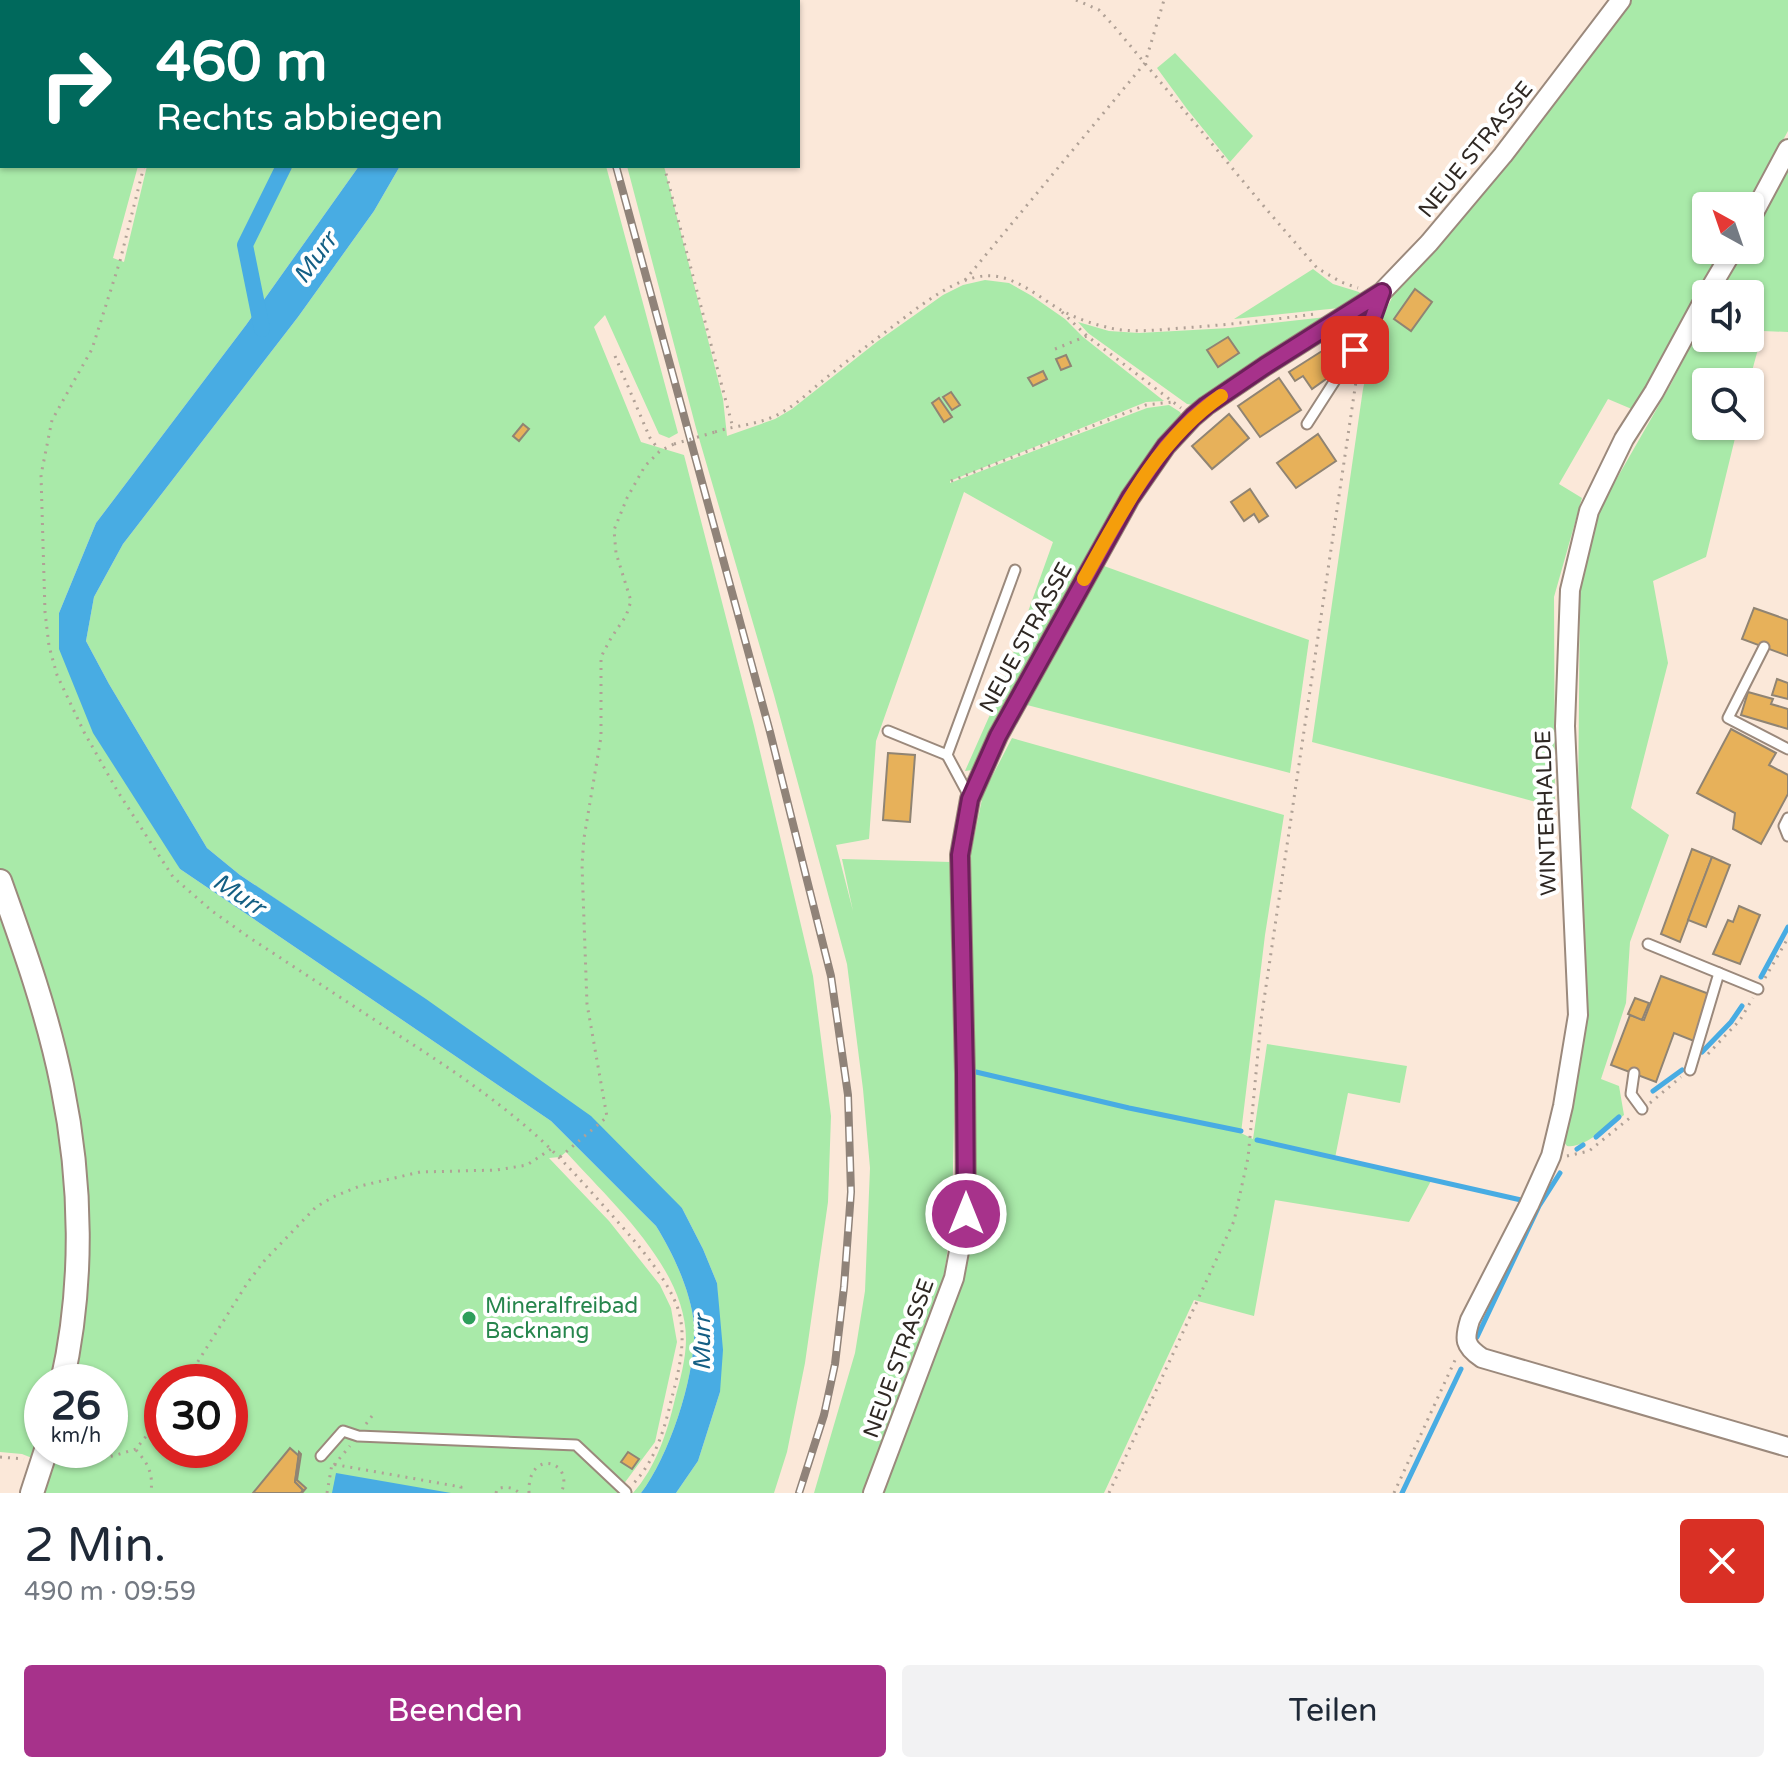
<!DOCTYPE html>
<html lang="de">
<meta charset="utf-8">
<style>
:root{--surface:#fff;--page:#f2f2f3;--text:#1f2937;--muted:#747a83;--accent:#a7328b}
body{margin:0;font-family:"Varela Round",sans-serif;background:var(--page);color:var(--text);height:100vh;display:flex;flex-direction:column;font-size:30px;white-space:nowrap}
*{box-sizing:border-box;margin:0}
p{font-size:26px;color:var(--muted)}
.icon{flex:none;width:44px;height:44px;fill:none;stroke:currentColor;stroke-width:2;stroke-linecap:round;stroke-linejoin:round}
.map{position:relative;height:1493px;overflow:hidden}
.side{display:flex;flex-direction:column;background:var(--surface);flex:1}
.side>*{flex:none}
.hud{position:absolute;left:0px;top:0px;width:800px;height:168px;box-shadow:0 2px 6px #0004;background:#00695c;color:#fff;overflow:hidden}
.needle{width:52px;rotate:320deg}
.fabs{position:absolute;left:1692px;top:192px;display:grid;gap:16px}
.fabs a{display:grid;place-items:center;width:72px;height:72px;border-radius:8px;background:var(--surface);box-shadow:0 2px 6px #0004;font-size:40px}
.speed{position:absolute;left:24px;top:1364px;display:flex;gap:16px;font-size:40px;font-weight:700;text-align:center}
.speed>*{display:grid;place-content:center;width:104px;height:104px;border-radius:50%;background:var(--surface);box-shadow:0 2px 6px #0004;line-height:1}
.speed small{font-size:20px;font-weight:400}
.speed .limit{border:12px solid #d22;background:#fff;color:#111}
.pin{position:absolute;display:grid;place-items:center;width:68px;height:68px;color:#fff;margin:-34px;border-radius:16px;box-shadow:0 4px 12px #0006}
.me{position:absolute;width:88px;margin:-44px;rotate:0deg;stroke-linejoin:round;filter:drop-shadow(0 0 6px #0008)}
.turn{display:flex;align-items:center;gap:28px;height:168px;padding:0 24px;font-size:36px}
.turn .icon{width:104px;height:104px;stroke-width:2.5}
.turn b{display:block;font-size:56px;line-height:68px}
.round{display:grid;place-items:center;flex:none;width:84px;height:84px;border-radius:8px;background:var(--page)}
.head{display:flex;align-items:center;justify-content:space-between;height:136px;padding:0 24px}
h1{font-size:48px;font-weight:600;line-height:60px}
.cta{display:flex;gap:16px;margin-top:auto;padding:16px 24px}
.cta a{flex:1;height:92px;border-radius:8px;background:var(--accent);color:#fff;font-size:32px;font-weight:600;line-height:92px;text-align:center}
.cta a+a{background:var(--page);color:var(--text)}
.map>svg:first-child{display:block}
</style>
<div class="map">
<svg width="1788" height="1493" viewBox="0 0 1788 1493">
<rect width="100%" height="100%" fill="#fbe8d9"/>
<g fill="#a9eaa9" fill-rule="evenodd">
<path d="M0,0H194L193,2H2V166H138L113,258L124,262L147,166H359L246,325L96,523L59,613L180,869L551,1121L656,1226C673,1253 691,1292 694,1324C697,1372 670,1455 641,1493H633C656,1467 667,1433 675,1399C680,1380 686,1359 686,1339C686,1268 610,1201 566,1152L560,1157L549,1158L609,1221L660,1285L671,1308L677,1342L655,1442L617,1493H35L47,1464L22,1454L0,1452ZM42,1382H110V1450H42ZM162,1382H230V1450H162Z"/>
<polygon points="205,0 429,0 428,2 203,2"/>
<polygon points="1631,0 1788,0 1788,131 1747,206 1706,206 1706,250 1722,250 1634,410 1608,399 1559,484 1582,498 1554,597 1555,807 1312,742 1363,389 1377,327 1397,288 1487,184"/>
<polygon points="1175,53 1253,136 1230,162 1187,109 1157,68"/>
<path d="M1788,161V332L1763,331L1749,382H1706V426H1738L1706,557L1653,581L1668,663L1631,808L1669,835L1630,942L1626,1003L1601,1079L1619,1086L1624,1115C1610,1125 1583,1149 1567,1146L1560,1137L1585,1004L1578,811L1580,589L1597,513L1671,384L1706,316V338H1750V294H1717L1741,250H1750V234Z"/>
<polygon points="400,166 606,166 678,433 669,438 659,434 605,315 594,327 641,442 684,455 754,726 813,976 831,1116 828,1202 805,1363 787,1452 774,1493 676,1493 698,1461 720,1392 717,1283 703,1249 682,1208 292,910 240,875 207,848 109,684 86,641 94,597 123,544 298,317 374,211"/>
<polygon points="627,166 664,166 723,399 727,436 775,419 792,409 878,341 943,295 963,285 985,280 1009,283 1032,296 1065,319 1083,337 1164,401 1146,402 950,481 950,483 1147,408 1169,405 1180,412 1182,416 1086,561 1042,635 972,770 965,771 996,701 1053,542 964,492 876,741 869,839 836,845 853,911 842,859 951,862 951,953 955,1077 952,1214 944,1277 864,1493 814,1493 855,1353 865,1291 870,1168 863,1089 847,964 774,695 696,428"/>
<polygon points="1313,269 1333,284 1359,292 1362,295 1349,304 1339,308 1234,319"/>
<polygon points="1326,317 1324,321 1198,404 1193,405 1187,404 1088,333 1078,322 1109,331 1139,333 1229,328"/>
<polygon points="1104,566 1309,640 1290,773 1027,705"/>
<polygon points="1012,738 1284,815 1265,935 1241,1133 1253,1139 1267,1044 1407,1066 1400,1103 1348,1093 1335,1158 1432,1179 1409,1222 1275,1200 1254,1316 1194,1300 1104,1493 878,1493 972,1212 971,853 983,794"/>
</g>
<g fill="#48ace3">
<path d="M359,166H400L374,211L298,317L123,544L94,597L86,641L109,684L207,848L240,875L426,999L591,1116L682,1208L703,1249L717,1283L723,1350L720,1392L698,1461L676,1493H641C670,1455 697,1372 694,1324C691,1292 673,1253 656,1226L551,1121L180,869L93,733L59,649V613L96,523L246,325Z"/>
<polygon points="336,1473 451,1493 332,1493"/>
</g>
<g fill="none" stroke-linecap="round" stroke-linejoin="round">
<g stroke="#48ace3" stroke-width="5">
<polyline points="1761,977 1788,927"/>
<polyline points="1702,1052 1731,1022 1742,1006"/>
<polyline points="976,1072 1129,1108 1241,1131"/>
<polyline points="1653,1091 1682,1070"/>
<polyline points="1596,1137 1619,1117"/>
<polyline points="1257,1140 1521,1200"/>
<polyline points="1577,1149 1583,1145"/>
<polyline points="1477,1337 1539,1206 1560,1173"/>
<polyline points="1402,1493 1461,1369"/>
</g>
<g stroke="#48ace3" stroke-width="16">
<polyline points="347,2 348,0"/>
<polyline points="262,329 245,245 284,166"/>
</g>
</g>
<g fill="#e7b15a" stroke="#908473" stroke-width="2">
<polygon points="1415,289 1432,302 1411,331 1394,319"/>
<polygon points="1228,337 1239,353 1218,367 1207,350"/>
<polygon points="1333,344 1343,359 1329,368 1333,374 1312,389 1303,376 1295,381 1289,372"/>
<polygon points="1066,355 1071,366 1061,370 1056,359"/>
<polygon points="1043,371 1047,379 1033,386 1028,378"/>
<polygon points="1279,378 1301,410 1260,437 1238,406"/>
<polygon points="951,392 960,405 952,410 943,397"/>
<polygon points="939,398 952,417 944,422 932,403"/>
<polygon points="1229,414 1249,438 1212,469 1192,446"/>
<polygon points="523,424 529,429 519,441 513,436"/>
<polygon points="1318,434 1336,461 1296,488 1277,463"/>
<polygon points="1250,489 1268,516 1259,522 1254,514 1244,521 1231,502"/>
<polygon points="1754,608 1788,620 1788,656 1742,639"/>
<polygon points="1777,679 1788,683 1788,699 1772,695"/>
<polygon points="1748,692 1773,699 1771,704 1788,709 1788,729 1741,715"/>
<polygon points="1731,729 1776,753 1769,765 1788,775 1788,794 1761,844 1733,829 1735,813 1697,793"/>
<polygon points="888,753 915,755 910,822 883,820"/>
<polygon points="1692,849 1712,857 1680,942 1661,934"/>
<polygon points="1712,857 1730,865 1706,927 1688,920"/>
<polygon points="1739,906 1760,915 1740,964 1713,954 1728,920 1733,922"/>
<polygon points="1661,976 1712,995 1694,1041 1674,1033 1656,1082 1611,1065 1630,1015 1644,1020"/>
<polygon points="1635,998 1649,1003 1642,1020 1628,1014"/>
<polygon points="290,1448 299,1456 295,1482 303,1490 301,1493 253,1493"/>
<polygon points="299,1452 301,1454 297,1480 306,1488 302,1493 301,1493 303,1490 295,1482"/>
<polygon points="628,1452 639,1459 632,1469 621,1462"/>
</g>
<g fill="none" stroke-linecap="round" stroke-linejoin="round">
<defs>
<g id="service">
<polyline points="1307,424 1370,326 1381,295"/>
<polyline points="1764,647 1728,718 1788,749"/>
<polyline points="888,731 947,755"/>
<polyline points="969,796 947,755 1015,570"/>
<polyline points="1788,818 1784,826 1788,836"/>
<polyline points="1648,944 1758,989"/>
<polyline points="1690,1070 1719,973"/>
<polyline points="1634,1073 1631,1094 1642,1109"/>
<polyline points="321,1456 343,1431 358,1436 576,1445 626,1492 625,1493"/>
</g>
<g id="minor">
<polyline points="1750,220 1788,149"/>
<polyline points="1707,294 1733,250"/>
<path d="M1706,296L1654,392L1624,439L1589,511L1570,590L1565,726L1578,1015L1563,1106L1551,1156L1529,1205L1470,1320C1464,1339 1464,1346 1482,1358L1788,1447"/>
<polyline points="873,1493 954,1278 966,1214 965,1074 960,855 970,799 998,736 1130,498 1166,446 1193,417 1206,406 1265,366 1382,292 1429,243 1503,155 1621,0"/>
</g>
<g id="tertiary">
<path d="M0,881C24,948 48,1015 62,1085C82,1182 84,1285 62,1382"/>
<polyline points="32,1493 46,1450"/>
</g>
</defs>
<use href="#service" stroke="#9b897c" stroke-width="13"/>
<use href="#minor" stroke="#9b897c" stroke-width="22"/>
<use href="#tertiary" stroke="#9b897c" stroke-width="26"/>
<g stroke="#b0a196" stroke-width="3" stroke-dasharray="2 6" stroke-linecap="butt">
<polyline points="1076,0 1099,10 1113,25 1267,210 1317,268 1341,282 1358,288"/>
<polyline points="199,2 201,0"/>
<path d="M144,166L120,261L92,349L52,420L41,475L45,612L49,646L57,675L84,732L118,792L173,877L212,911L250,938C296,968 341,998 387,1028C436,1059 485,1091 530,1130C559,1155 584,1184 610,1213C633,1239 664,1273 677,1306C688,1336 679,1371 671,1401C664,1431 655,1460 634,1483"/>
<polyline points="664,166 733,428"/>
<polyline points="965,280 1145,63 1164,0"/>
<polyline points="1062,312 1087,336 1181,408"/>
<polyline points="1055,349 1087,336"/>
<polyline points="615,356 650,438 659,450"/>
<path d="M715,432C736,425 759,425 779,414C798,404 814,387 831,374C858,352 886,332 913,311C933,297 953,282 977,277C1009,270 1034,294 1059,309C1074,318 1093,324 1110,328C1133,333 1158,330 1182,328C1226,325 1271,320 1315,314"/>
<polyline points="951,481 1146,405 1172,402"/>
<polyline points="1765,978 1788,938"/>
<polyline points="1708,1054 1740,1020 1753,998"/>
<polyline points="1650,1103 1681,1077"/>
<polyline points="1567,1156 1589,1151 1631,1117"/>
<polyline points="560,1157 607,1117 587,1004 582,865 584,838 601,737 601,657 611,638 626,616 631,601 616,553 614,530 627,498 645,466 660,451 674,444"/>
<polyline points="185,1382 248,1282 265,1260 316,1207 333,1197 360,1186 420,1172 497,1170 527,1165 551,1149"/>
<polyline points="366,1424 375,1412"/>
<path d="M136,1450C149,1465 153,1473 151,1493"/>
<polyline points="0,1457 24,1459"/>
<polyline points="63,1461 113,1456 136,1449 162,1416"/>
<polyline points="334,1465 350,1446"/>
<polyline points="327,1493 332,1464 461,1487 460,1493"/>
<path d="M496,1493L497,1489C504,1486 514,1487 519,1493"/>
<path d="M529,1493C527,1447 576,1461 561,1493"/>
<polyline points="1109,1493 1234,1221 1248,1158 1261,1020 1358,368"/>
<polyline points="1394,1493 1456,1358"/>
</g>
<use href="#service" stroke="#fff" stroke-width="9"/>
<use href="#minor" stroke="#fff" stroke-width="18"/>
<use href="#tertiary" stroke="#fff" stroke-width="22"/>
<defs>
<g id="rail">
<polyline points="570,0 571,2"/>
<polyline points="616,166 770,732 831,976 848,1095 851,1192 844,1287 835,1364 824,1415 799,1493"/>
</g>
</defs>
<use href="#rail" stroke="#908379" stroke-width="8"/>
<use href="#rail" stroke="#fff" stroke-width="5" stroke-dasharray="15" stroke-linecap="butt"/>
<polyline stroke="#b0a196" stroke-width="3" stroke-dasharray="2 6" stroke-linecap="butt" points="674,444 715,432"/>
</g>
<g fill="none" stroke-linecap="round" stroke-linejoin="round">
<defs>
<polyline id="route" points="966,1214 965,1074 960,855 970,799 998,736 1130,498 1166,446 1193,417 1206,406 1265,366 1382,292 1370,326 1355,350"/>
</defs>
<use href="#route" stroke="#6d205a" stroke-width="20"/>
<use href="#route" stroke="#a7328b" stroke-width="14"/>
<path stroke="#f59e0b" stroke-width="14" d="M1084,579C1121,513 1157,440 1221,396"/>
</g>
<circle fill="#2e9e5b" stroke="#fff" stroke-width="3" cx="469" cy="1318" r="8"/>
<g text-anchor="middle" stroke-width="8" stroke-linejoin="round" paint-order="stroke">
<g font-size="22" fill="#2f2823" stroke="#fff">
<text transform="translate(1475 149) rotate(-51)" y="8">NEUE STRASSE</text>
<text transform="translate(1025 637) rotate(-61)" y="8">NEUE STRASSE</text>
<text transform="translate(1545 813) rotate(-92)" y="8">WINTERHALDE</text>
<text transform="translate(898 1358) rotate(-70)" y="8">NEUE STRASSE</text>
</g>
<g font-size="22" fill="#27864d" stroke="#fff" text-anchor="start">
<text x="485" y="1313">Mineralfreibad<tspan x="485" dy="25">Backnang</tspan></text>
</g>
<g font-size="24" font-style="italic" fill="#145f84" stroke="#fff">
<text transform="translate(315 258) rotate(-54)" y="8">Murr</text>
<text transform="translate(239 894) rotate(33)" y="8">Murr</text>
<text transform="translate(702 1343) rotate(-90)" y="8">Murr</text>
</g>
</g>
</svg>
<div class="fabs">
<a><svg class="needle" viewBox="-14 -14 28 28"><path d="M0-13l5 13h-10z" fill="#e53935"/><path d="M0 13l5-13h-10z" fill="#747a83"/></svg></a>
<a><svg class="icon" aria-label="sound" viewBox="0 0 24 24"><path d="M4 9h4l5-4v14l-5-4H4zM17 9q2 3 0 6"/></svg></a>
<a><svg class="icon" aria-label="search" viewBox="0 0 24 24"><circle cx="10" cy="10" r="6"/><path d="M15 15l6 6"/></svg></a>
</div>
<div class="speed"><div>26<small>km/h</small></div><div class="limit">30</div></div>
<div class="pin" style="left:1355px;top:350px;background:#d93025"><svg class="icon" aria-label="arrive" viewBox="0 0 24 24"><path d="M6 21V4h12l-3 4 3 4H6"/></svg></div>
<svg class="me" style="left:966px;top:1214px" viewBox="-20 -20 40 40"><circle r="17" fill="#a7328b" stroke="#fff" stroke-width="3"/><path d="M0-11L8 9 0 5-8 9z" fill="#fff"/></svg>
<div class="hud">
<div class="turn"><svg class="icon" aria-label="right" viewBox="0 0 24 24"><path d="M7 20v-9h11M14 6l5 5-5 5"/></svg><div><b>460 m</b>Rechts abbiegen</div></div>
</div>
</div>
<section class="side">
<div class="head"><div><h1>2 Min.</h1><p>490 m · 09:59</p></div><a class="round" style="background:#d93025;color:#fff"><svg class="icon" aria-label="close" viewBox="0 0 24 24"><path d="M6 6l12 12M18 6L6 18"/></svg></a></div>
<div class="cta"><a>Beenden</a><a>Teilen</a></div>
</section>
